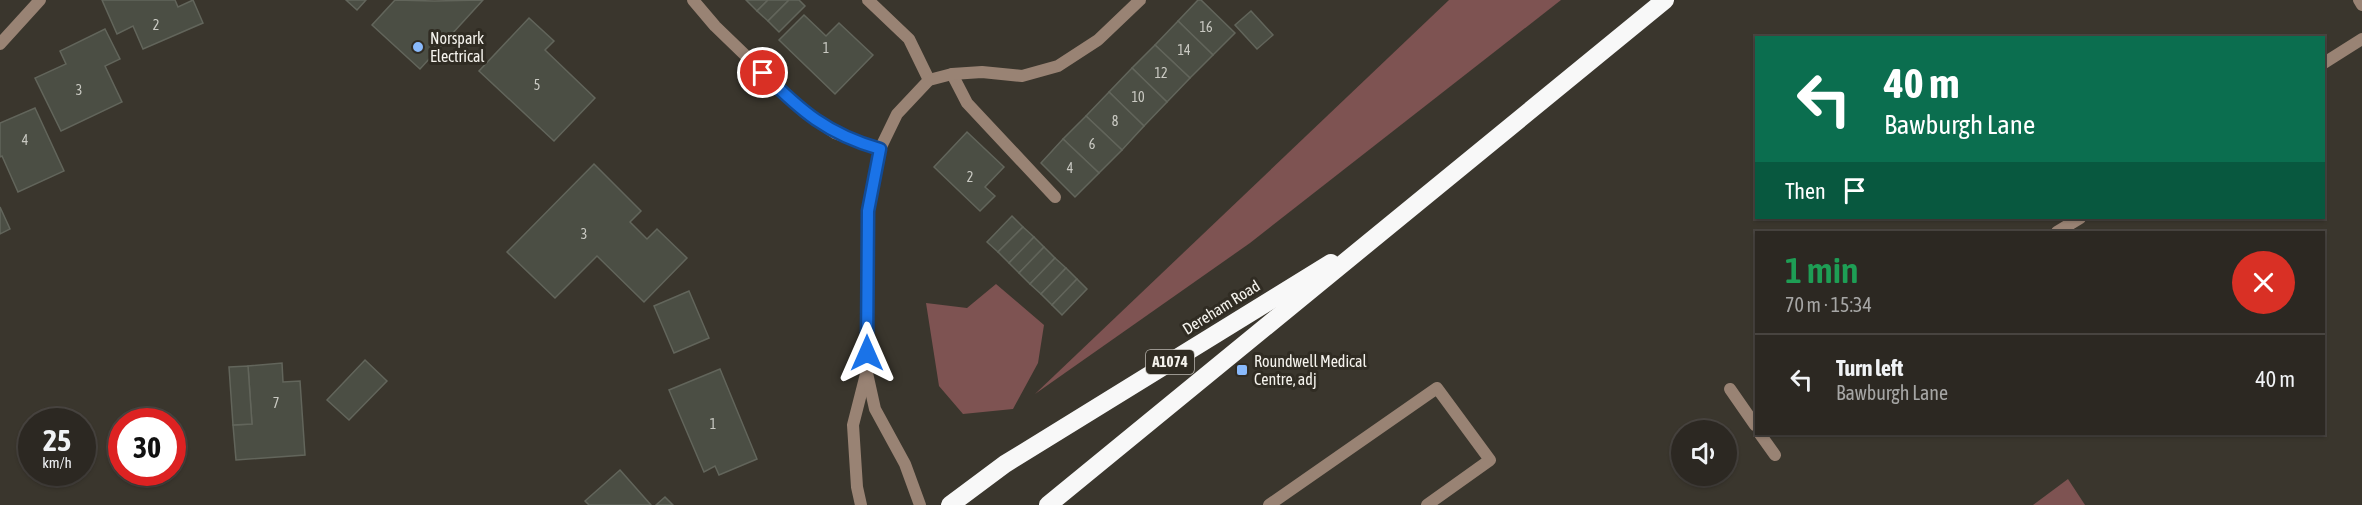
<!DOCTYPE html>
<meta charset="utf-8">
<style>
:root{--surface:#2c2822;--page:#34302a;--text:#f1f3f6;--muted:#a6a6a5;--line:#484440}
body{margin:0;font-family:"Asap Condensed",sans-serif;background:var(--page);color:var(--text);height:100vh;display:flex;flex-direction:column;font-size:22px;white-space:nowrap}
*{box-sizing:border-box;margin:0}
p{font-size:20px;color:var(--muted)}
.icon{flex:none;width:33px;height:33px;fill:none;stroke:currentColor;stroke-width:2;stroke-linecap:round;stroke-linejoin:round}
.map{position:relative;flex:1;overflow:hidden}
.drawer{position:absolute;left:1755px;top:231px;width:570px;height:204px;display:flex;flex-direction:column;background:var(--surface);border-radius:0px;box-shadow:0 2px 4px #0004,0 0 0 2px var(--line)}
.drawer>*{flex:none}
.guide{position:absolute;left:1755px;top:36px;width:570px;height:183px;border-radius:0px;box-shadow:0 2px 4px #0004,0 0 0 2px var(--line);background:#0b6e4f;color:#fff;overflow:hidden}
.controls{position:absolute;left:1671px;top:420px;display:grid;gap:12px}
.controls a{display:grid;place-items:center;width:66px;height:66px;border-radius:50%;background:var(--surface);box-shadow:0 2px 4px #0004,0 0 0 2px var(--line);font-size:30px}
.speed{position:absolute;left:18px;top:408px;display:flex;gap:12px;font-size:30px;font-weight:700;text-align:center}
.speed>*{display:grid;place-content:center;width:78px;height:78px;border-radius:50%;background:var(--surface);box-shadow:0 2px 4px #0004,0 0 0 2px var(--line);line-height:1}
.speed small{font-size:15px;font-weight:400}
.speed .limit{border:9px solid #d22;background:#fff;color:#111}
.pin{position:absolute;display:grid;place-items:center;width:51px;height:51px;color:#fff;margin:-26px;border:3px solid #fff;border-radius:50%;box-shadow:0 2px 6px #0007}
.me{position:absolute;width:66px;margin:-33px;rotate:0deg;stroke-linejoin:round;filter:drop-shadow(0 0 4px #0008)}
.turn{display:flex;align-items:center;gap:21px;height:126px;padding:0 30px;font-size:27px}
.turn .icon{width:78px;height:78px;stroke-width:2.5}
.turn b{display:block;font-size:42px;line-height:51px}
.then{display:flex;align-items:center;height:57px;padding:0 30px;background:#0003;gap:12px;font-size:22px}
.round{display:grid;place-items:center;flex:none;width:63px;height:63px;border-radius:32px;background:var(--page)}
.summary{display:flex;align-items:center;justify-content:space-between;height:102px;padding:0 30px}
h1{font-size:36px;font-weight:600;line-height:45px;color:#1e9e55}
ul{padding:0;list-style:none}
li{display:flex;align-items:center;gap:18px;height:90px;padding:0 30px;border-top:2px solid var(--line)}
li div{flex:1}
li b{display:block;font-size:22px}
li em{font-style:normal}
.map>svg:first-child{display:block}
</style>
<div class="map">
<svg width="2362" height="505" viewBox="0 0 2362 505">
<rect width="100%" height="100%" fill="#3a362d"/>
<g fill="#7e5352">
<polygon points="1449,0 1561,0 1250,243 1035,394"/>
<polygon points="996,284 1044,325 1038,363 1013,409 963,414 939,386 926,303 967,308"/>
<polygon points="2068,479 2085,505 2033,505"/>
</g>
<g fill="#4b4e44" stroke="#62655b" stroke-width="1.5">
<polygon points="102,0 175,0 178,7 193,0 203,23 143,49 133,26 117,34"/>
<polygon points="346,0 366,0 357,10"/>
<polygon points="395,0 434,1 483,0 420,69 372,25"/>
<polygon points="746,0 768,0 757,11"/>
<polygon points="768,0 789,0 768,21 757,11"/>
<polygon points="789,0 799,0 805,6 779,32 768,21"/>
<polygon points="1198,0 1201,0 1235,33 1213,55 1178,21"/>
<polygon points="1251,11 1273,35 1257,49 1235,25"/>
<polygon points="804,15 826,36 839,23 873,55 835,94 779,40"/>
<polygon points="529,18 554,41 545,50 595,98 554,141 479,71"/>
<polygon points="1178,21 1213,55 1190,78 1155,45"/>
<polygon points="105,29 120,59 105,66 122,102 61,131 35,78 66,64 60,51"/>
<polygon points="1155,45 1190,78 1167,102 1132,68"/>
<polygon points="1132,68 1167,102 1144,126 1109,92"/>
<polygon points="1109,92 1144,126 1122,150 1086,116"/>
<polygon points="35,108 64,171 18,192 2,156 0,157 0,123"/>
<polygon points="1086,116 1122,150 1099,173 1063,139"/>
<polygon points="967,132 1004,167 985,187 995,196 980,211 934,167"/>
<polygon points="1063,139 1099,173 1075,197 1041,163"/>
<polygon points="594,164 641,211 630,222 647,239 657,229 687,258 644,302 597,256 555,298 507,252"/>
<polygon points="0,207 10,229 0,234"/>
<polygon points="1012,216 1023,227 998,252 987,242"/>
<polygon points="1023,227 1034,237 1009,263 998,252"/>
<polygon points="1034,237 1044,247 1019,273 1009,263"/>
<polygon points="1044,247 1055,258 1030,284 1019,273"/>
<polygon points="1055,258 1066,268 1041,294 1030,284"/>
<polygon points="1066,268 1077,279 1052,305 1041,294"/>
<polygon points="1077,279 1087,289 1062,315 1052,305"/>
<polygon points="689,291 709,338 674,353 654,306"/>
<polygon points="365,360 387,381 349,420 327,400"/>
<polygon points="282,363 283,382 300,381 305,455 236,460 233,425 252,424 248,366"/>
<polygon points="248,366 252,424 233,425 229,367"/>
<polygon points="720,369 757,459 719,475 715,466 704,472 669,390"/>
<polygon points="620,470 651,505 589,505 585,501"/>
<polygon points="665,497 673,505 656,505"/>
</g>
<g fill="none" stroke-linecap="round" stroke-linejoin="round">
<g stroke="#998374" stroke-width="12">
<polyline points="868,0 909,39 929,80"/>
<polyline points="952,74 967,103 1055,197"/>
<polyline points="1269,505 1437,388 1490,460 1427,505"/>
</g>
<g stroke="#998374" stroke-width="12">
<polyline points="693,0 715,26 804,112 835,133 880,149"/>
<polyline points="2359,0 2362,5"/>
<polyline points="0,44 40,0"/>
<polyline points="2324,63 2362,39"/>
<polyline points="2057,232 2080,218"/>
<polyline points="1730,389 1755,425"/>
<polyline points="1760,434 1775,455"/>
<polyline points="861,505 857,487 853,425 866,374"/>
<polyline points="920,505 905,464 875,409 867,373 868,211 880,149 897,114 929,80 952,74 982,72 1022,76 1058,66 1098,40 1140,0"/>
</g>
<g stroke="#f8f8f8" stroke-width="18">
<polyline points="950,505 1005,464 1331,263"/>
<polyline points="1048,505 1665,0"/>
</g>
</g>
<g fill="none" stroke-linecap="round" stroke-linejoin="round">
<defs>
<path id="route" d="M763,73C801,111 827,134 880,149L868,211L867,353"/>
</defs>
<use href="#route" stroke="#114b97" stroke-width="15"/>
<use href="#route" stroke="#1a73e8" stroke-width="10"/>
</g>
<g fill="#89bafc" stroke="#302c23" stroke-width="2">
<circle cx="418" cy="47" r="6"/>
<rect x="1236" y="364" width="12" height="12" rx="3"/>
</g>
<g text-anchor="middle" stroke-width="6" stroke-linejoin="round" paint-order="stroke">
<g font-size="14" fill="#cacac3">
<text x="156" y="30">2</text>
<text x="1206" y="32">16</text>
<text x="826" y="53">1</text>
<text x="1184" y="55">14</text>
<text x="1161" y="78">12</text>
<text x="537" y="90">5</text>
<text x="79" y="95">3</text>
<text x="1138" y="102">10</text>
<text x="1115" y="126">8</text>
<text x="25" y="145">4</text>
<text x="1092" y="149">6</text>
<text x="1070" y="173">4</text>
<text x="970" y="182">2</text>
<text x="584" y="239">3</text>
<text x="276" y="408">7</text>
<text x="713" y="429">1</text>
</g>
<rect fill="#302c23" stroke="#bab7b0" stroke-width="1.5" x="1146" y="350" width="48" height="24" rx="4.5"/>
<g font-size="15" font-weight="bold" fill="#f5f3ed">
<text x="1170" y="367">A1074</text>
</g>
<g font-size="16" fill="#f5f3ed" stroke="#302c23" text-anchor="start">
<text x="430" y="44">Norspark<tspan x="430" dy="18">Electrical</tspan></text>
<text x="1254" y="367">Roundwell Medical<tspan x="1254" dy="18">Centre, adj</tspan></text>
</g>
<g font-size="16" fill="#f5f3ed" stroke="#302c23">
<text transform="translate(1221 307) rotate(-32)" y="6">Dereham Road</text>
</g>
</g>
</svg>
<div class="controls">
<a><svg class="icon" aria-label="sound" viewBox="0 0 24 24"><path d="M4 9h4l5-4v14l-5-4H4zM17 9q2 3 0 6"/></svg></a>
</div>
<div class="speed"><div>25<small>km/h</small></div><div class="limit">30</div></div>
<div class="pin" style="left:763px;top:73px;background:#d93025"><svg class="icon" aria-label="arrive" viewBox="0 0 24 24"><path d="M6 21V4h12l-3 4 3 4H6"/></svg></div>
<svg class="me" style="left:867px;top:353px" viewBox="-20 -20 40 40"><path d="M0-17L14 15 0 8-14 15z" fill="#1a73e8" stroke="#fff" stroke-width="4"/></svg>
<div class="guide">
<div class="turn"><svg class="icon" aria-label="left" viewBox="0 0 24 24"><path d="M17 20v-9H6M10 6l-5 5 5 5"/></svg><div><b>40 m</b>Bawburgh Lane</div></div>
<div class="then">Then<svg class="icon" aria-label="arrive" viewBox="0 0 24 24"><path d="M6 21V4h12l-3 4 3 4H6"/></svg></div>
</div>
<section class="drawer">
<div class="summary"><div><h1>1 min</h1><p>70 m · 15:34</p></div><a class="round" style="background:#d93025;color:#fff"><svg class="icon" aria-label="close" viewBox="0 0 24 24"><path d="M6 6l12 12M18 6L6 18"/></svg></a></div>
<ul>
<li><svg class="icon" aria-label="left" viewBox="0 0 24 24"><path d="M17 20v-9H6M10 6l-5 5 5 5"/></svg><div><b>Turn left</b><p>Bawburgh Lane</p></div><em>40 m</em></li>
</ul>
</section>
</div>
